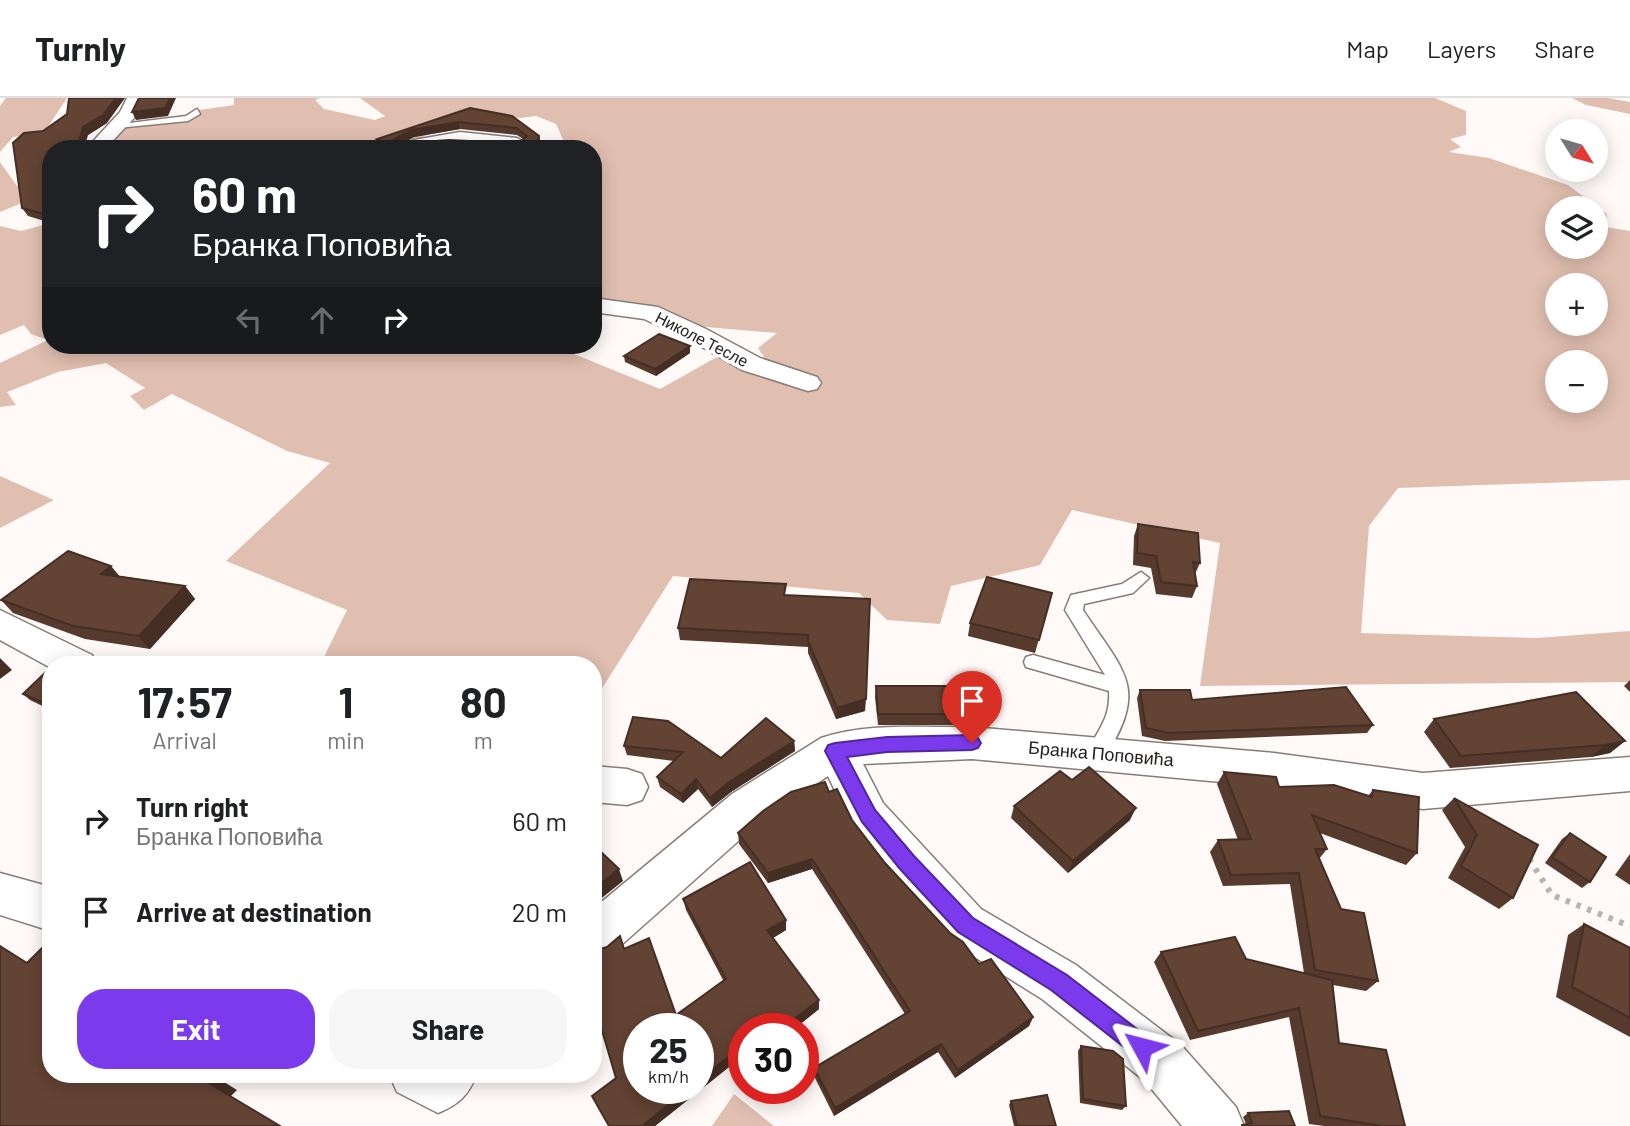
<!DOCTYPE html>
<meta charset="utf-8">
<style>
:root{--surface:#fff;--page:#f6f6f6;--text:#202124;--muted:#757577;--line:#e0e0e0;--accent:#7c3aed}
body{margin:0;font-family:Barlow,sans-serif;background:var(--page);color:var(--text);height:100vh;display:flex;flex-direction:column;font-size:26px;white-space:nowrap}
*{box-sizing:border-box;margin:0}
p{font-size:23px;color:var(--muted)}
.icon{flex:none;width:38px;height:38px;fill:none;stroke:currentColor;stroke-width:2;stroke-linecap:round;stroke-linejoin:round}
.map{position:relative;flex:1;overflow:hidden}
.panel{position:absolute;left:42px;top:558px;width:560px;height:427px;display:flex;flex-direction:column;background:var(--surface);border-radius:28px;box-shadow:0 4px 18px #0003}
.panel>*{flex:none}
.guide{position:absolute;left:42px;top:42px;width:560px;height:214px;border-radius:28px;box-shadow:0 4px 18px #0003;background:#202124;color:#fff;overflow:hidden}
.needle{width:46px;rotate:127deg}
.controls{position:absolute;left:1545px;top:21px;display:grid;gap:14px}
.controls a{display:grid;place-items:center;width:63px;height:63px;border-radius:50%;background:var(--surface);box-shadow:0 4px 18px #0003;font-size:35px}
.speed{position:absolute;left:623px;top:915px;display:flex;gap:14px;font-size:35px;font-weight:700;text-align:center}
.speed>*{display:grid;place-content:center;width:91px;height:91px;border-radius:50%;background:var(--surface);box-shadow:0 4px 18px #0003;line-height:1}
.speed small{font-size:18px;font-weight:400}
.speed .limit{border:10px solid #d22;background:#fff;color:#111}
.pin{position:absolute;display:grid;place-items:center;width:60px;height:60px;color:#fff;margin:-72px -30px;border-radius:50% 50% 50% 0;rotate:-45deg;box-shadow:0 0 7px #0007}
.pin .icon{rotate:45deg}
.me{position:absolute;width:77px;margin:-38px;rotate:308deg;stroke-linejoin:round;filter:drop-shadow(0 0 5px #0008)}
.turn{display:flex;align-items:center;gap:24px;height:147px;padding:0 35px;font-size:32px}
.turn .icon{width:91px;height:91px;stroke-width:2.5}
.turn b{display:block;font-size:49px;line-height:60px}
.lanes{display:flex;align-items:center;height:66px;padding:0 35px;background:#0003;justify-content:center;gap:35px;direction:ltr}
.lanes .off{opacity:.35}
.eta{display:flex;justify-content:space-evenly;align-items:center;height:119px;text-align:center}
.eta b{font-size:42px;font-weight:700;line-height:49px}
.cta{display:flex;gap:14px;margin-top:auto;padding:14px 35px}
.cta a{flex:1;height:80px;border-radius:28px;background:var(--accent);color:#fff;font-size:28px;font-weight:700;line-height:80px;text-align:center}
.cta a+a{background:var(--page);color:var(--text)}
ul{padding:0;list-style:none}
li{display:flex;align-items:center;gap:21px;height:91px;padding:0 35px}
li div{flex:1}
li b{display:block;font-size:26px}
li em{font-style:normal}
header{display:flex;align-items:center;gap:42px;box-sizing:border-box;height:98px;padding:0 35px;background:var(--surface);border-bottom:2px solid var(--line)}
header strong{font-size:33px}
nav{display:flex;gap:38px;margin-inline-start:auto;font-size:24px}
.map>svg:first-child{display:block}
</style>
<header>
<strong>Turnly</strong>
<nav><a>Map</a><a>Layers</a><a>Share</a></nav>
</header>
<div class="map">
<svg width="1630" height="1028" viewBox="0 0 1630 1028">
<rect width="100%" height="100%" fill="#fffaf8"/>
<g fill="#e0bfb0" fill-rule="evenodd">
<polygon points="6,0 67,0 44,35 13,39 0,54 0,8"/>
<path d="M234,0H320L315,2L324,11L375,22L385,18L360,0H1435L1466,13V37L1450,41L1461,49L1449,54L1489,60L1568,87L1607,116L1606,129L1630,133V382L1398,390L1369,428L1361,535L1537,540L1630,533V584L1200,588L1220,445L1072,412L1040,467L951,488L940,526L887,522L859,495L673,478L596,600H593V567H478L446,558L438,567H320L347,512L226,463L330,365L287,353L172,296L144,312L130,298L145,290L106,265L58,274L7,294L16,307L0,309V265L48,242L31,236L24,227L0,237V128L21,133L51,125V247H552L660,291L717,259L772,271L758,250L777,235L706,229L593,210V51H518L565,46L556,26L536,18L520,20L470,17L397,51H102L118,27L188,20L199,12L234,7ZM1558,110H1596V149H1558ZM1558,187H1596V226H1558ZM1558,264H1596V303H1558Z"/>
<polygon points="1572,0 1608,0 1630,4 1630,16 1586,7"/>
<polygon points="0,64 17,88 51,79 39,98 0,114"/>
<polygon points="0,378 54,402 0,430"/>
<polygon points="734,996 774,1028 712,1028"/>
</g>
<g fill="none" stroke-linecap="round" stroke-linejoin="round">
<defs>
<g id="service">
<polygon points="197,11 200,16 188,23 117,30 113,27 186,18"/>
<path d="M1141,474L1149,480L1133,495L1084,506L1083,512C1125,576 1150,589 1103,662L1096,664L1089,662L1086,656C1097,633 1111,620 1109,593L1026,569L1024,564L1026,559L1033,557L1105,577L1065,512L1071,497L1122,486Z"/>
</g>
<g id="minor">
<polygon points="127,0 143,0 134,20 105,51 86,51 120,14"/>
<path d="M460,34L517,40L526,45C517,55 496,48 484,47C454,44 426,51 396,51L414,42Z"/>
<polygon points="593,200 658,209 706,231 760,260 817,279 821,285 817,291 808,293 742,272 688,241 644,221 593,214"/>
<polygon points="0,512 92,557 97,567 51,567 51,570 0,542"/>
<path d="M972,629L1274,655L1423,675L1630,659V693L1423,711L1274,689L972,661L863,666L883,705L981,811L1076,867L1181,947L1236,1009L1244,1028H1182L1145,983L1042,901L949,843L891,779L853,731L828,678L762,722L610,857L593,864V811L732,696L821,640C867,624 923,630 972,629Z"/>
<polygon points="593,668 627,671 642,676 648,689 642,702 627,707 593,704"/>
<polygon points="0,775 51,789 51,833 0,817"/>
<path d="M389,976H477C468,998 459,1006 438,1015L397,994Z"/>
</g>
</defs>
<use href="#service" stroke="#877d78" stroke-width="3"/>
<use href="#minor" stroke="#877d78" stroke-width="3"/>
<polyline stroke="#b9b4b2" stroke-width="6" stroke-dasharray="4.5 7" stroke-linecap="butt" points="1529,761 1552,797 1630,828"/>
<use href="#service" fill="#fff" fill-rule="evenodd"/>
<use href="#minor" fill="#fff" fill-rule="evenodd"/>
</g>
<g fill="#553a2d" fill-rule="evenodd">
<path d="M470,10L539,38L541,46L540,51H384L379,49L377,41ZM460,31L517,37L523,41L510,45H403L414,39Z"/>
<polygon points="107,25 88,37 51,51 51,125 28,118 22,110 43,33"/>
<polygon points="690,255 656,278 625,264 624,258"/>
<polygon points="1138,426 1200,465 1195,476 1197,488 1192,500 1156,496 1151,470 1133,467 1134,438"/>
<polygon points="120,478 185,488 195,501 150,551 85,541 13,515 1,502"/>
<polygon points="1052,495 1035,555 968,538 970,525"/>
<polygon points="786,497 865,613 836,621 808,555 808,549 680,542 678,530"/>
<polygon points="51,569 51,612 30,602 23,596"/>
<polygon points="1630,582 1630,594 1624,588"/>
<polygon points="876,588 982,616 980,627 878,627 875,599"/>
<polygon points="1140,592 1192,602 1373,627 1367,635 1165,643 1142,638 1137,600"/>
<polygon points="633,619 721,660 794,643 795,653 731,694 712,709 698,691 683,705 660,689 657,679 674,663 627,657 624,648"/>
<polygon points="1434,621 1625,643 1610,655 1591,659 1450,670 1424,634"/>
<polygon points="1224,674 1279,689 1368,698 1373,692 1417,755 1406,767 1320,735 1327,751 1319,761 1341,811 1378,883 1366,893 1333,887 1339,945 1405,1028 1324,1028 1309,1026 1289,919 1190,942 1154,864 1161,854 1246,861 1304,875 1290,786 1223,788 1210,754 1218,742 1238,742 1217,686"/>
<polygon points="1072,682 1130,722 1068,775 1011,720 1014,708"/>
<polygon points="829,694 885,765 950,835 1033,919 1029,928 955,980 938,954 834,1018 814,978 814,970 905,916 812,771 768,785 739,746 738,735"/>
<polygon points="1454,700 1538,747 1513,800 1499,811 1448,780 1465,749 1442,712"/>
<polygon points="1570,735 1590,784 1582,790 1545,765 1562,741"/>
<polygon points="1630,756 1630,787 1615,777"/>
<polygon points="683,801 786,822 786,832 773,840 819,902 819,911 794,931 744,931 744,968 739,961 655,1028 609,1028 616,980 624,850 676,917 723,882 686,812"/>
<polygon points="1584,826 1630,850 1630,939 1556,899 1568,837"/>
<polygon points="1081,948 1126,1008 1122,1012 1080,1005 1078,953"/>
<polygon points="1011,1003 1056,1028 1014,1028 1009,1007"/>
<polygon points="1248,1015 1295,1028 1246,1026 1243,1019"/>
</g>
<g fill="#452f24">
<polygon points="116,0 125,0 107,25 88,37 84,51 77,51 83,29"/>
<polygon points="170,0 176,0 168,18 136,22 132,14"/>
<polygon points="458,24 460,31 414,39 396,49 391,43 411,32"/>
<polygon points="539,38 541,46 540,51 536,51"/>
<polygon points="690,248 690,255 656,278 655,271"/>
<polygon points="111,468 122,481 101,476"/>
<polygon points="185,488 195,501 150,551 139,538"/>
<polygon points="0,560 12,572 0,581"/>
<polygon points="866,601 865,613 836,621 837,610"/>
<polygon points="794,643 795,653 731,694 712,709 710,700 729,684"/>
<polygon points="1625,643 1610,655 1591,659 1605,647"/>
<polygon points="696,681 698,691 683,705 681,696"/>
<polygon points="1136,710 1130,722 1068,775 1073,763"/>
<polygon points="812,761 812,771 768,785 768,775"/>
<polygon points="619,771 623,783 593,807 593,792"/>
<polygon points="786,822 786,832 768,843 767,832"/>
<polygon points="819,902 819,911 794,931 781,931"/>
<polygon points="1033,919 1029,928 955,980 958,972"/>
<polygon points="941,946 938,954 834,1018 835,1010"/>
<polygon points="737,952 739,961 655,1028 642,1028 689,990 698,990 698,983"/>
<polygon points="216,979 237,992 230,999 210,986"/>
</g>
<g fill="#634334" stroke="#452f24" stroke-width="2" fill-rule="evenodd">
<polygon points="69,0 116,0 103,17 83,29 77,51 51,51 51,118 22,110 13,45 24,35 43,33 67,16"/>
<polygon points="139,0 170,0 165,10 132,14"/>
<path d="M470,10L512,18L539,38L536,51H400L377,41ZM458,24L516,30L527,38L521,43L510,45L449,42L394,46L391,43L411,32Z"/>
<polygon points="659,236 690,248 655,271 624,258"/>
<polygon points="1138,426 1198,435 1200,465 1193,464 1197,488 1161,484 1156,458 1137,455"/>
<polygon points="68,453 111,468 101,476 185,488 139,538 73,528 1,502"/>
<polygon points="987,479 1052,495 1039,542 970,525"/>
<polygon points="690,481 786,486 784,497 870,501 866,601 837,610 808,543 808,537 678,530"/>
<polygon points="51,569 51,608 23,596"/>
<polygon points="876,588 978,588 982,616 878,616"/>
<polygon points="1346,589 1373,627 1169,635 1146,630 1140,592 1190,592 1192,602"/>
<polygon points="1576,594 1625,643 1605,647 1461,658 1434,621"/>
<polygon points="633,619 668,623 721,660 766,620 794,643 729,684 710,700 696,681 681,696 657,679 683,654 624,648"/>
<polygon points="1089,669 1136,710 1073,763 1014,708 1060,673 1072,682"/>
<polygon points="1224,674 1276,679 1279,689 1334,687 1372,699 1373,692 1419,699 1417,755 1312,717 1327,751 1315,751 1341,811 1364,815 1378,883 1315,872 1299,775 1231,777 1218,742 1251,741"/>
<polygon points="825,684 829,694 837,691 852,722 885,765 950,835 963,844 979,866 991,861 1033,919 958,972 941,946 835,1010 814,970 910,913 812,761 768,775 738,735 763,713 791,694"/>
<polygon points="1454,700 1538,747 1513,800 1461,768 1477,737"/>
<polygon points="1570,735 1606,759 1590,784 1552,759"/>
<polygon points="601,754 619,771 593,792 593,761"/>
<polygon points="750,764 786,822 767,832 819,902 781,931 744,931 744,960 737,952 698,983 698,931 639,931 639,990 689,990 642,1028 609,1028 592,998 616,980 593,902 593,853 607,849 620,838 624,851 649,840 676,917 726,881 683,801"/>
<polygon points="1584,826 1630,850 1630,920 1572,889"/>
<polygon points="1235,839 1246,861 1332,882 1339,945 1386,952 1405,1028 1382,1028 1320,1018 1299,910 1198,933 1161,854"/>
<polygon points="0,848 27,865 43,849 51,854 51,976 212,976 216,979 210,986 280,1028 0,1028"/>
<polygon points="1081,948 1113,953 1123,961 1126,1008 1083,1001"/>
<polygon points="1047,997 1056,1028 1017,1028 1011,1003"/>
<polygon points="1289,1013 1295,1028 1242,1028 1242,1027 1252,1025 1248,1015"/>
</g>
<polygon fill="#7c3aed" stroke="#51269a" stroke-width="2" points="972,637 978,640 981,645 978,650 972,652 887,654 847,659 875,712 914,758 973,820 1067,877 1150,941 1153,949 1150,957 1142,961 1134,957 1051,892 958,834 900,771 862,724 825,653 828,647 835,645 887,639"/>
<g text-anchor="middle" stroke-width="7" stroke-linejoin="round" paint-order="stroke">
<g font-size="16" fill="#262220" stroke="#fff">
<text transform="translate(702 241) rotate(27)" y="6">Николе Тесле</text>
</g>
<g font-size="18" fill="#262220" stroke="#fff">
<text transform="translate(1101 656) rotate(5)" y="6">Бранка Поповића</text>
</g>
</g>
</svg>
<div class="controls">
<a><svg class="needle" viewBox="-14 -14 28 28"><path d="M0-13l5 13h-10z" fill="#e53935"/><path d="M0 13l5-13h-10z" fill="#757577"/></svg></a>
<a><svg class="icon" aria-label="layers" viewBox="0 0 24 24"><path d="M12 4l9 5-9 5-9-5zM3 14l9 5 9-5"/></svg></a>
<a>+</a>
<a>−</a>
</div>
<div class="speed"><div>25<small>km/h</small></div><div class="limit">30</div></div>
<div class="pin" style="left:972px;top:645px;background:#d93025"><svg class="icon" aria-label="arrive" viewBox="0 0 24 24"><path d="M6 21V4h12l-3 4 3 4H6"/></svg></div>
<svg class="me" style="left:1142px;top:949px" viewBox="-20 -20 40 40"><path d="M0-17L14 15 0 8-14 15z" fill="#7c3aed" stroke="#fff" stroke-width="4"/></svg>
<div class="guide">
<div class="turn"><svg class="icon" aria-label="right" viewBox="0 0 24 24"><path d="M7 20v-9h11M14 6l5 5-5 5"/></svg><div><b>60 m</b>Бранка Поповића</div></div>
<div class="lanes"><svg class="icon off" aria-label="left" viewBox="0 0 24 24"><path d="M17 20v-9H6M10 6l-5 5 5 5"/></svg><svg class="icon off" aria-label="ahead" viewBox="0 0 24 24"><path d="M12 20V5M6 11l6-6 6 6"/></svg><svg class="icon" aria-label="right" viewBox="0 0 24 24"><path d="M7 20v-9h11M14 6l5 5-5 5"/></svg></div>
</div>
<section class="panel">
<div class="eta">
<div><b>17:57</b><p>Arrival</p></div>
<div><b>1</b><p>min</p></div>
<div><b>80</b><p>m</p></div>
</div>
<ul>
<li><svg class="icon" aria-label="right" viewBox="0 0 24 24"><path d="M7 20v-9h11M14 6l5 5-5 5"/></svg><div><b>Turn right</b><p>Бранка Поповића</p></div><em>60 m</em></li>
<li><svg class="icon" aria-label="arrive" viewBox="0 0 24 24"><path d="M6 21V4h12l-3 4 3 4H6"/></svg><div><b>Arrive at destination</b></div><em>20 m</em></li>
</ul>
<div class="cta"><a>Exit</a><a>Share</a></div>
</section>
</div>
